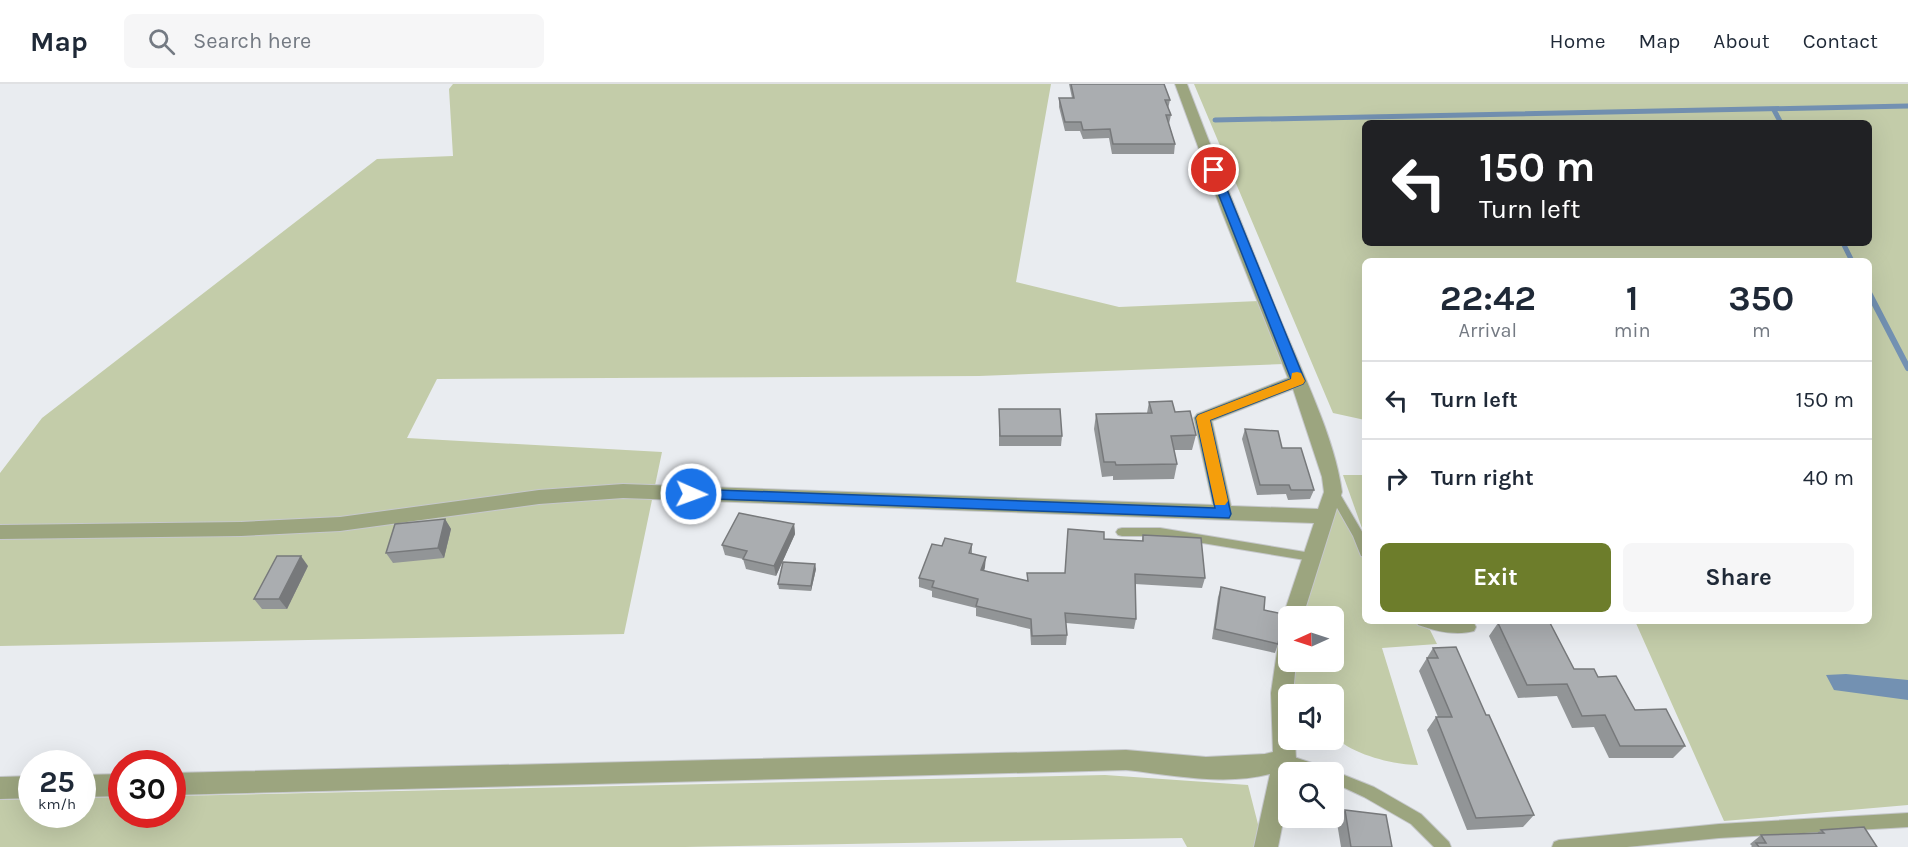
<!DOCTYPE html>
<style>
:root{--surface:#fff;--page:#f6f6f7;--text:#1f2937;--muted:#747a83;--line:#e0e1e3;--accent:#6d7d2b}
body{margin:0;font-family:Karla,sans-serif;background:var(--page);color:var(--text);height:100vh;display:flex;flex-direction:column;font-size:22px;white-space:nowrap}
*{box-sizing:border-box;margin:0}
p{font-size:20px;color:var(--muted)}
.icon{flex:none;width:33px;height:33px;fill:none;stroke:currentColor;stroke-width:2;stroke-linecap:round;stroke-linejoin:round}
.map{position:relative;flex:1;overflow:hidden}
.drawer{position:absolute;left:1362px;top:174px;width:510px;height:366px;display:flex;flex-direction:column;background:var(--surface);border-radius:9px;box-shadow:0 6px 24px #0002}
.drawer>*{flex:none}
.banner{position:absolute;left:1362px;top:36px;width:510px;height:126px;border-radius:9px;box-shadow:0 6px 24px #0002;background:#202124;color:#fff;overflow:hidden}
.needle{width:39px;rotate:267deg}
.buttons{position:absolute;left:1278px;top:522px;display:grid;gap:12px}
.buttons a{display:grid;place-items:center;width:66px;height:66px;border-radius:9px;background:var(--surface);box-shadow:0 6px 24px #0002;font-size:30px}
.speed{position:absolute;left:18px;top:666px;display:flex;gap:12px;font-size:30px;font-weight:700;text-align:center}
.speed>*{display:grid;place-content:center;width:78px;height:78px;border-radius:50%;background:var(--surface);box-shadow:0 6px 24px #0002;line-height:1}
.speed small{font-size:15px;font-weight:400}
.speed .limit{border:9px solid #d22;background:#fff;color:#111}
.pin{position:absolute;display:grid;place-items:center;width:51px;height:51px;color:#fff;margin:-26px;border:3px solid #fff;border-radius:50%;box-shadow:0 2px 6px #0007}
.me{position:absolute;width:66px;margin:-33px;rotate:92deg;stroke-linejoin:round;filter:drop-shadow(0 0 4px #0008)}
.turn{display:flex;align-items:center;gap:21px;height:126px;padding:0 18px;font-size:27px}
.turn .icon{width:78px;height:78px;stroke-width:2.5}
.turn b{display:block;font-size:42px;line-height:51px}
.eta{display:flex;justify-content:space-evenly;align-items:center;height:102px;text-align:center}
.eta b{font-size:36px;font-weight:700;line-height:42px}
.primary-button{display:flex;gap:12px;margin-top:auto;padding:12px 18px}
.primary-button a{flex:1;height:69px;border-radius:9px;background:var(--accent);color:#fff;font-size:24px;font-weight:700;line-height:69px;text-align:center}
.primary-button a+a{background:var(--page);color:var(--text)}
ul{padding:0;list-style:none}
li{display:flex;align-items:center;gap:18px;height:78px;padding:0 18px;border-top:2px solid var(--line)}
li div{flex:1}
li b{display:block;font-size:22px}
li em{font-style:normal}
header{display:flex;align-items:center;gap:36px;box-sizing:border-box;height:84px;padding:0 30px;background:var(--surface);border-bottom:2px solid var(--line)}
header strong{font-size:28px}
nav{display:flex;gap:33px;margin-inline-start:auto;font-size:21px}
.search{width:420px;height:54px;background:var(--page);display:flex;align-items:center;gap:15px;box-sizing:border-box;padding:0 21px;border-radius:9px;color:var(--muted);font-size:22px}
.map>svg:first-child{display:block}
</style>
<header>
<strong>Map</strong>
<div class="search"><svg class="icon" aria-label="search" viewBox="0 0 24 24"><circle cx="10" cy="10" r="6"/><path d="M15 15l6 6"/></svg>Search here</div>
<nav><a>Home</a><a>Map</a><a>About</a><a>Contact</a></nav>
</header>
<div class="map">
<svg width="1908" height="763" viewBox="0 0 1908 763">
<rect width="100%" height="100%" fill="#e9ecf0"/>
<g fill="#c3cca9" fill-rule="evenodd">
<polygon points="453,0 1051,0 1016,198 1119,223 1259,217 1284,280 979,292 437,295 407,354 662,368 624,550 0,562 0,389 42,334 377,75 453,72 449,5"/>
<path d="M1194,0H1908V721L1724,737L1635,537H1869V177H1365V336L1333,329ZM1365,39H1869V159H1365Z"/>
<polygon points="1343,391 1365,391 1365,447 1363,447"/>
<path d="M1338,414L1365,480V537H1411L1430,546L1437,560L1382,564L1418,681C1393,681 1351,670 1334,652V610H1297L1292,596L1294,578H1334V532H1300Z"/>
<polygon points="1105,691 1248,701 1260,748 1254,763 1187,763 1182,754 685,763 0,763 0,716 31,715 32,730 82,730 83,714 121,713 122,730 172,730 173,712"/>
</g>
<polygon fill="#7391b2" points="1846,590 1908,596 1908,616 1834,606 1826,591"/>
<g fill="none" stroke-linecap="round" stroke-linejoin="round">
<g stroke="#7391b2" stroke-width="5">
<polyline points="1774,26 1781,39"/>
<polyline points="1215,36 1908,22"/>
<polyline points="1843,159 1852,177"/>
</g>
<polyline stroke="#7391b2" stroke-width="6" points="1869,209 1908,284"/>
<defs>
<g id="service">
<polygon points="1333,404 1337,405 1364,451 1365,473 1361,472 1353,452 1328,408 1329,405"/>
<polygon points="1122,444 1160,444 1311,469 1315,470 1317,473 1315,476 1311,477 1160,452 1122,452 1118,451 1116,448 1118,445"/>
<path d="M1416,537C1426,537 1435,538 1445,539C1455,540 1465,536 1474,539L1476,543L1474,547C1455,552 1436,547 1418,541Z"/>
<polygon points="1285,670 1327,684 1329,688 1305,688 1280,680 1278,676 1280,672"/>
<polygon points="1334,687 1374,703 1421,730 1449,758 1451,763 1434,763 1411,740 1364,713 1334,699 1334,688 1329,688"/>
<polygon points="1908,729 1908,743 1719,754 1627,763 1552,763 1554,758 1559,756 1719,740"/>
</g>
<g id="minor">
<path d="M1175,0H1187C1217,79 1249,158 1281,237C1302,288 1335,354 1342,408L1303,532H1288V539L1283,532L1314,439L623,414L539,420L340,447L241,452L0,455V441L241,438L340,433L539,406L623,400L1213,421L1194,334L1197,330L1288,294L1222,128ZM1293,305L1322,393L1324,408L1318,425L1231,422L1212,337Z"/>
<path d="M1288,552V578H1296L1293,610H1288V656H1295L1296,676L1294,688H1288V713L1278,763H1254L1270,690C1224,702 1173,691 1126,686L172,711V689L1126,666L1206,673L1265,670L1273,668L1271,609L1278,561L1281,555Z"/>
<polygon points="122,690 122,712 82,713 82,691"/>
<polygon points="32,692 32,714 0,715 0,693"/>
</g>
</defs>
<use href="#service" stroke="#c6c8cc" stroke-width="2"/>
<use href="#minor" stroke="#c6c8cc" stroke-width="2"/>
<use href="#service" fill="#9ca57f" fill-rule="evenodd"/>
<use href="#minor" fill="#9ca57f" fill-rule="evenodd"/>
</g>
<g fill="#929597">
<polygon points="1069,0 1164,0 1170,16 1168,25 1171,31 1169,40 1175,60 1174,70 1112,70 1109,54 1083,55 1080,47 1065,47 1059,23 1059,14 1072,14"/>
<polygon points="1149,318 1175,328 1196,351 1192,366 1174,366 1177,380 1174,395 1113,396 1113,392 1102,393 1094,345 1096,330 1147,329"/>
<polygon points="999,325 1062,352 1061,362 999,362"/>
<polygon points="1245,345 1282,364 1314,406 1310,415 1288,416 1286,410 1257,411 1242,355"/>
<polygon points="445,435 451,445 444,474 393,479 386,469"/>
<polygon points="794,440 795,450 776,492 746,485 743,475 725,471 722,461"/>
<polygon points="1068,445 1104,455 1142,457 1143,451 1205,494 1202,504 1135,500 1136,535 1134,545 1066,539 1067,551 1066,561 1031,561 1030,545 976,532 976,524 932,513 932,507 919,503 919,494 942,462 972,460 972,470 985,483 984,487 1027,497 1027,489 1065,489"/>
<polygon points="308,482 287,525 262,525 254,515"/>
<polygon points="816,485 811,507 779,505 778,500"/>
<polygon points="1221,503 1264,526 1287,542 1283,552 1279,557 1275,569 1212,555 1218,513"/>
<polygon points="1498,539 1574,585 1598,593 1635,626 1685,662 1673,674 1609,674 1594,643 1572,644 1557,612 1518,614 1489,552"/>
<polygon points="1433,564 1486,631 1534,731 1523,743 1467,746 1427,646 1436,633 1438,633 1419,587"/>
<polygon points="1345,726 1392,763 1341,763 1337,739"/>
<polygon points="1821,746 1877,763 1751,763 1752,762 1750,760 1761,751 1816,750"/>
</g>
<g fill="#77797b">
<polygon points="445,435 451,445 444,474 438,464"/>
<polygon points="794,440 795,450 776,492 774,482"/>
<polygon points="301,472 308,482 287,525 279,515"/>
<polygon points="986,473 985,483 981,496 981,486"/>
<polygon points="815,480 816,485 811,507 811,502"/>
<polygon points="1287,542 1283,552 1276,560 1280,550"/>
</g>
<g fill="#aaadb0" stroke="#77797b" stroke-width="1.5">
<polygon points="1071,0 1164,0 1170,16 1165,16 1171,31 1166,31 1175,60 1113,60 1110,45 1083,46 1081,38 1065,38 1059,14 1074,14"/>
<polygon points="1172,317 1175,328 1190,327 1196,351 1171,352 1177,380 1116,381 1115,378 1104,378 1096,330 1152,329 1149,318"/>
<polygon points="999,325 1060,325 1062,352 1000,352"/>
<polygon points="1245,345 1278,347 1282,364 1301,364 1314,406 1291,406 1289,401 1260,401"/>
<polygon points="739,429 794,440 774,482 743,475 747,467 722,461"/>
<polygon points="445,435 438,464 386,469 395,440"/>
<polygon points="1068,445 1104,448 1104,455 1143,457 1143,451 1201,454 1205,494 1135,490 1136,535 1065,529 1067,551 1032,552 1031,535 976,522 978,515 932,503 934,497 919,494 932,460 942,462 945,454 972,460 969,469 986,473 981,486 1028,497 1027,489 1065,489"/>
<polygon points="277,472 301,472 279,515 254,515"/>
<polygon points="783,478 815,480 811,502 778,500"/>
<polygon points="1221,503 1265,513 1264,526 1288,531 1287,542 1280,550 1278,560 1215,545"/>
<polygon points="1549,537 1574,585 1594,585 1598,593 1616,592 1635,626 1666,625 1685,662 1620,662 1605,631 1582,632 1567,600 1527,601 1498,539"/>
<polygon points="1456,563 1486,631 1489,631 1534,731 1476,734 1436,633 1452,633 1427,574 1438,574 1433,564"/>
<polygon points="1345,726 1386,731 1392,763 1351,763"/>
<polygon points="1864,743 1877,763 1759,763 1756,759 1766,759 1761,751 1824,749 1821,746"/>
</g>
<polygon fill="#1a73e8" stroke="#114b97" stroke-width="1.5" points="1214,83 1219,86 1305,297 1303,300 1210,336 1231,430 1229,434 686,414 684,410 686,406 691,405 1215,424 1196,334 1198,331 1291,295 1209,86"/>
<polygon fill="#f59e0b" points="1297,288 1301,289 1305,297 1303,300 1210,336 1228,417 1225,421 1215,421 1196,334 1198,331 1291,295 1292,289"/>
</svg>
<div class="buttons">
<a><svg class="needle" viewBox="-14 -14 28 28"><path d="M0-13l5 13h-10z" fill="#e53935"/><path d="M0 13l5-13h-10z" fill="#747a83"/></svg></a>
<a><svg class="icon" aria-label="sound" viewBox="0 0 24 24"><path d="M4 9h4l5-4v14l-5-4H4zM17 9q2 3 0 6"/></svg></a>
<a><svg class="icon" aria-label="search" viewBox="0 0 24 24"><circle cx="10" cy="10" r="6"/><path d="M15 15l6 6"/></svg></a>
</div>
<div class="speed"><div>25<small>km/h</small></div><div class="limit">30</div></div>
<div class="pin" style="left:1214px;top:86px;background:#d93025"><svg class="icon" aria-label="arrive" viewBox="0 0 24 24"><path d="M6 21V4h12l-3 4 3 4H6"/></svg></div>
<svg class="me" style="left:691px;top:410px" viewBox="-20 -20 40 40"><circle r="17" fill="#1a73e8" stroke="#fff" stroke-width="3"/><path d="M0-11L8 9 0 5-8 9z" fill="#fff"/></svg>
<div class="banner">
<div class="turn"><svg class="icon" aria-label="left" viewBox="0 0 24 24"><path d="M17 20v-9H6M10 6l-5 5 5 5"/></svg><div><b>150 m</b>Turn left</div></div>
</div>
<section class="drawer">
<div class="eta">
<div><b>22:42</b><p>Arrival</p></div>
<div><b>1</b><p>min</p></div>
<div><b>350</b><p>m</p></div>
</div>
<ul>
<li><svg class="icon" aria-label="left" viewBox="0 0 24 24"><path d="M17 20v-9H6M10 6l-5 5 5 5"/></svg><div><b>Turn left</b></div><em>150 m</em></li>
<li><svg class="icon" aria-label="right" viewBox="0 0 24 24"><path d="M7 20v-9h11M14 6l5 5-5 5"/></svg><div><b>Turn right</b></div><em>40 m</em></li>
</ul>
<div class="primary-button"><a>Exit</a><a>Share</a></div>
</section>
</div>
